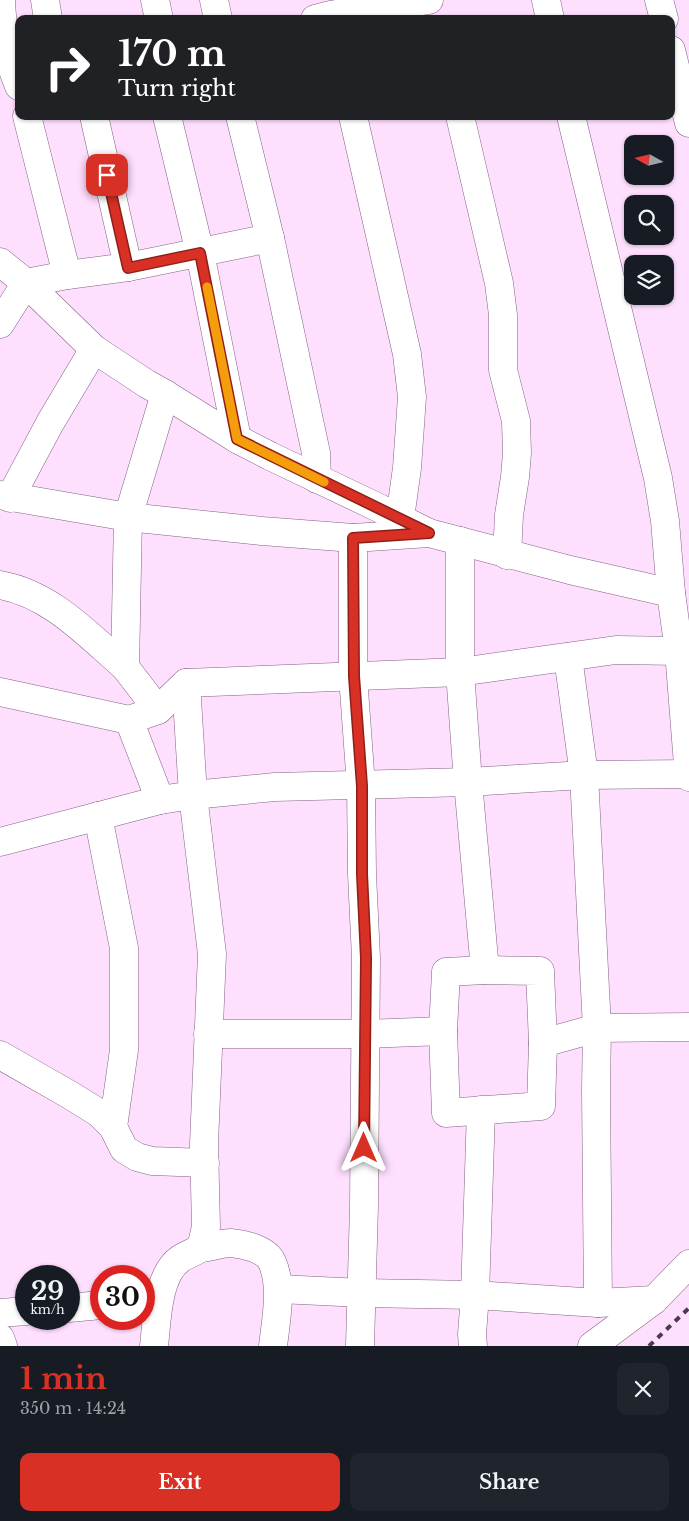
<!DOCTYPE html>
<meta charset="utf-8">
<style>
:root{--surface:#171b24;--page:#20242c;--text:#f1f3f6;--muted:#9ea1a6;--accent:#d93025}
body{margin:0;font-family:"Libre Baskerville",serif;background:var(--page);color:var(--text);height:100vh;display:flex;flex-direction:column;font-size:19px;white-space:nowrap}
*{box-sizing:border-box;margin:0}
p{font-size:16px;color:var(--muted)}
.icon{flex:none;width:28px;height:28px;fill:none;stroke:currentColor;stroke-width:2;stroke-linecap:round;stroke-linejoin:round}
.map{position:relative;height:1346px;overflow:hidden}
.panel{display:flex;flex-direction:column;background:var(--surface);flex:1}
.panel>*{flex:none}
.banner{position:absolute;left:15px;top:15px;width:660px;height:105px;border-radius:10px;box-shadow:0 1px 4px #0004;background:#202124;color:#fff;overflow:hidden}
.needle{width:32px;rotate:278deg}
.buttons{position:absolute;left:624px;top:135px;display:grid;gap:10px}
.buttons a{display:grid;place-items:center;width:50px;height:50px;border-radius:10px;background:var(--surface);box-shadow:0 1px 4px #0004;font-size:25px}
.speed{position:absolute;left:15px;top:1265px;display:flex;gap:10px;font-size:25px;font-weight:700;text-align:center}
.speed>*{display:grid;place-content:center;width:65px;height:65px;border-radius:50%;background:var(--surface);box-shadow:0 1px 4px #0004;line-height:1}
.speed small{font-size:12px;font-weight:400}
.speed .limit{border:8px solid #d22;background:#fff;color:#111}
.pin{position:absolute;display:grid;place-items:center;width:42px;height:42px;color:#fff;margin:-21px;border-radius:10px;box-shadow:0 2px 8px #0006}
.me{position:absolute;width:55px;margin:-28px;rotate:0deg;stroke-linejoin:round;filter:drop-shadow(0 0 4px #0008)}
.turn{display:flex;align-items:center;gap:18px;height:105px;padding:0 20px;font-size:22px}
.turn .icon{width:65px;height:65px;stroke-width:2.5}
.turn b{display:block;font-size:35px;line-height:42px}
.round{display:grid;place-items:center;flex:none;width:52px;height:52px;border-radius:10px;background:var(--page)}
.headline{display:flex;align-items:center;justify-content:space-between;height:85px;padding:0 20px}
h1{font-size:30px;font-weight:700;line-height:38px;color:var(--accent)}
.primary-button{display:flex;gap:10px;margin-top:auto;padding:10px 20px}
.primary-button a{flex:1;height:58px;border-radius:10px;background:var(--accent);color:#fff;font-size:20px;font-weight:700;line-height:58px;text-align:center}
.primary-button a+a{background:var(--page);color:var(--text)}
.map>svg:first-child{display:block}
</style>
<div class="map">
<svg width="689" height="1346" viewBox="0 0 689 1346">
<rect width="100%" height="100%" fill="#fedffe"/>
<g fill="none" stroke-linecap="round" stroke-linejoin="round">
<defs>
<g id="minor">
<path d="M1,0C2,29 8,59 19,86"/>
<polyline points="45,0 48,19"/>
<polyline points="155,0 159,19"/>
<polyline points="214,0 218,19"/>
<polyline points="659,0 664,19"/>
<polyline points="315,19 330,15 429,0"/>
<polyline points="671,50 689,123"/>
<polyline points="27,116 67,275"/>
<polyline points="94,116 128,267"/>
<polyline points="167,116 200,253 237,439"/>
<polyline points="240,116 270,238 316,453 317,479"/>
<polyline points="353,116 407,354 412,397 407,468 400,518"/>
<polyline points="460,116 499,283 503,315 503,370 516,421 517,453 515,477 509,515 507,555"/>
<polyline points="0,262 26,283 94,349 147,384 165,394 237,439 270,456 379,508 429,533 570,570 671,593"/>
<polyline points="0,324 26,283 67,275 128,267 270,238"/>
<polyline points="0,495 128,517 262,531 353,538 429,533"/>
<polyline points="10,498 50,423 94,349"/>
<polyline points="353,538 353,676 361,786 362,874 366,958 364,1206 360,1346"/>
<polyline points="460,541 460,672 468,782 485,970"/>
<path d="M0,585C51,594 88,635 125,667"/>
<polyline points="568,657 584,775 597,1028 596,1090 598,1303"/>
<polyline points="0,692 129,720"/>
<polyline points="158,710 125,667 128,517 165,394"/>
<polyline points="160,800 129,720 158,710 186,683 460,672 616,650 679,651"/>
<polyline points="98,816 124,948 124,1050 113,1127"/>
<polyline points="0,842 137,806 160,800 193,795 275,787 468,782 584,775 689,774"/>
<polygon points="485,970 540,971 543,1043 541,1106 446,1113 443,1031 446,972"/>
<polyline points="208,1034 365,1034 443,1031"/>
<polyline points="543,1043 597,1028 689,1027"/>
<polyline points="0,1055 70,1095 99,1113 113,1127 124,1149 137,1157 152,1161 205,1163"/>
<path d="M201,1248C211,1247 222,1243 231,1243C244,1244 266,1249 272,1262C283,1286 276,1320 273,1346"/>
<polyline points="279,1289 362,1293 475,1295 598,1303 654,1300"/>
<polyline points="69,1308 101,1305"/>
<polyline points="0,1313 26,1311"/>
<polyline points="0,1338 3,1346"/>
<path d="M154,1346C157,1321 157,1275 180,1259C186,1255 194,1252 201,1248L206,1227L204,1144L212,954L193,795L186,683"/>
<polyline points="473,1346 472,1334 475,1295 481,1110"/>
</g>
<g id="tertiary">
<polyline points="546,0 550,19"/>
<polyline points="571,116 658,478 665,521 671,593 679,651 689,777"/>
<polyline points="592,1346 654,1300 689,1264"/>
</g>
</defs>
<use href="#minor" stroke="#836183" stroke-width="29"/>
<use href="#tertiary" stroke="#836183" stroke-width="29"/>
<use href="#minor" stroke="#fff" stroke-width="28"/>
<use href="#tertiary" stroke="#fff" stroke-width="28"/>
<polyline stroke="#4b3a4c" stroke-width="4" stroke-dasharray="6 6" stroke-linecap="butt" points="649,1346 689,1308"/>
</g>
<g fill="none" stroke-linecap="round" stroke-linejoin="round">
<defs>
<polyline id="route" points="107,175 128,268 200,253 237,439 429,533 353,538 354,676 362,786 362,874 366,958 364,1148"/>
</defs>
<use href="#route" stroke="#8d1f18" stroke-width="12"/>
<use href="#route" stroke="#d93025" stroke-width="9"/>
<polyline stroke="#f59e0b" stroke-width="9" points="207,287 237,439 324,482"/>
</g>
</svg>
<div class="buttons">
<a><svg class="needle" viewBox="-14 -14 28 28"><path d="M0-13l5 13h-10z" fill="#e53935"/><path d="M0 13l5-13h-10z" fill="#9ea1a6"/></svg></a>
<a><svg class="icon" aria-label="search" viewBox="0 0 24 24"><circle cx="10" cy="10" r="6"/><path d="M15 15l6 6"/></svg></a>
<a><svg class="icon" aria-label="layers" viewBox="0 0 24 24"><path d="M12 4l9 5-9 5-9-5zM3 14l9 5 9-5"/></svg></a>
</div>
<div class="speed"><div>29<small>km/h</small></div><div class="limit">30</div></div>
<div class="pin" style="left:107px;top:175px;background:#d93025"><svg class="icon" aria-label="arrive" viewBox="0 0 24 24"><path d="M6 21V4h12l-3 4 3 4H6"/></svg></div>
<svg class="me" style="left:364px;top:1148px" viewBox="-20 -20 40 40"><path d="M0-17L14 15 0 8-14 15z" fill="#d93025" stroke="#fff" stroke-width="4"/></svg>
<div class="banner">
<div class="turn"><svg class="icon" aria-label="right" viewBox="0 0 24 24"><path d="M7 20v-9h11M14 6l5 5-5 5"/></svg><div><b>170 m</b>Turn right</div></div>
</div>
</div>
<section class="panel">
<div class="headline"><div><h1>1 min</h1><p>350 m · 14:24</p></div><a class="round"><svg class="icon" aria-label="close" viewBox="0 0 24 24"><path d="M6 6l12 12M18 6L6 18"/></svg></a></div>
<div class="primary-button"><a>Exit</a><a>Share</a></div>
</section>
